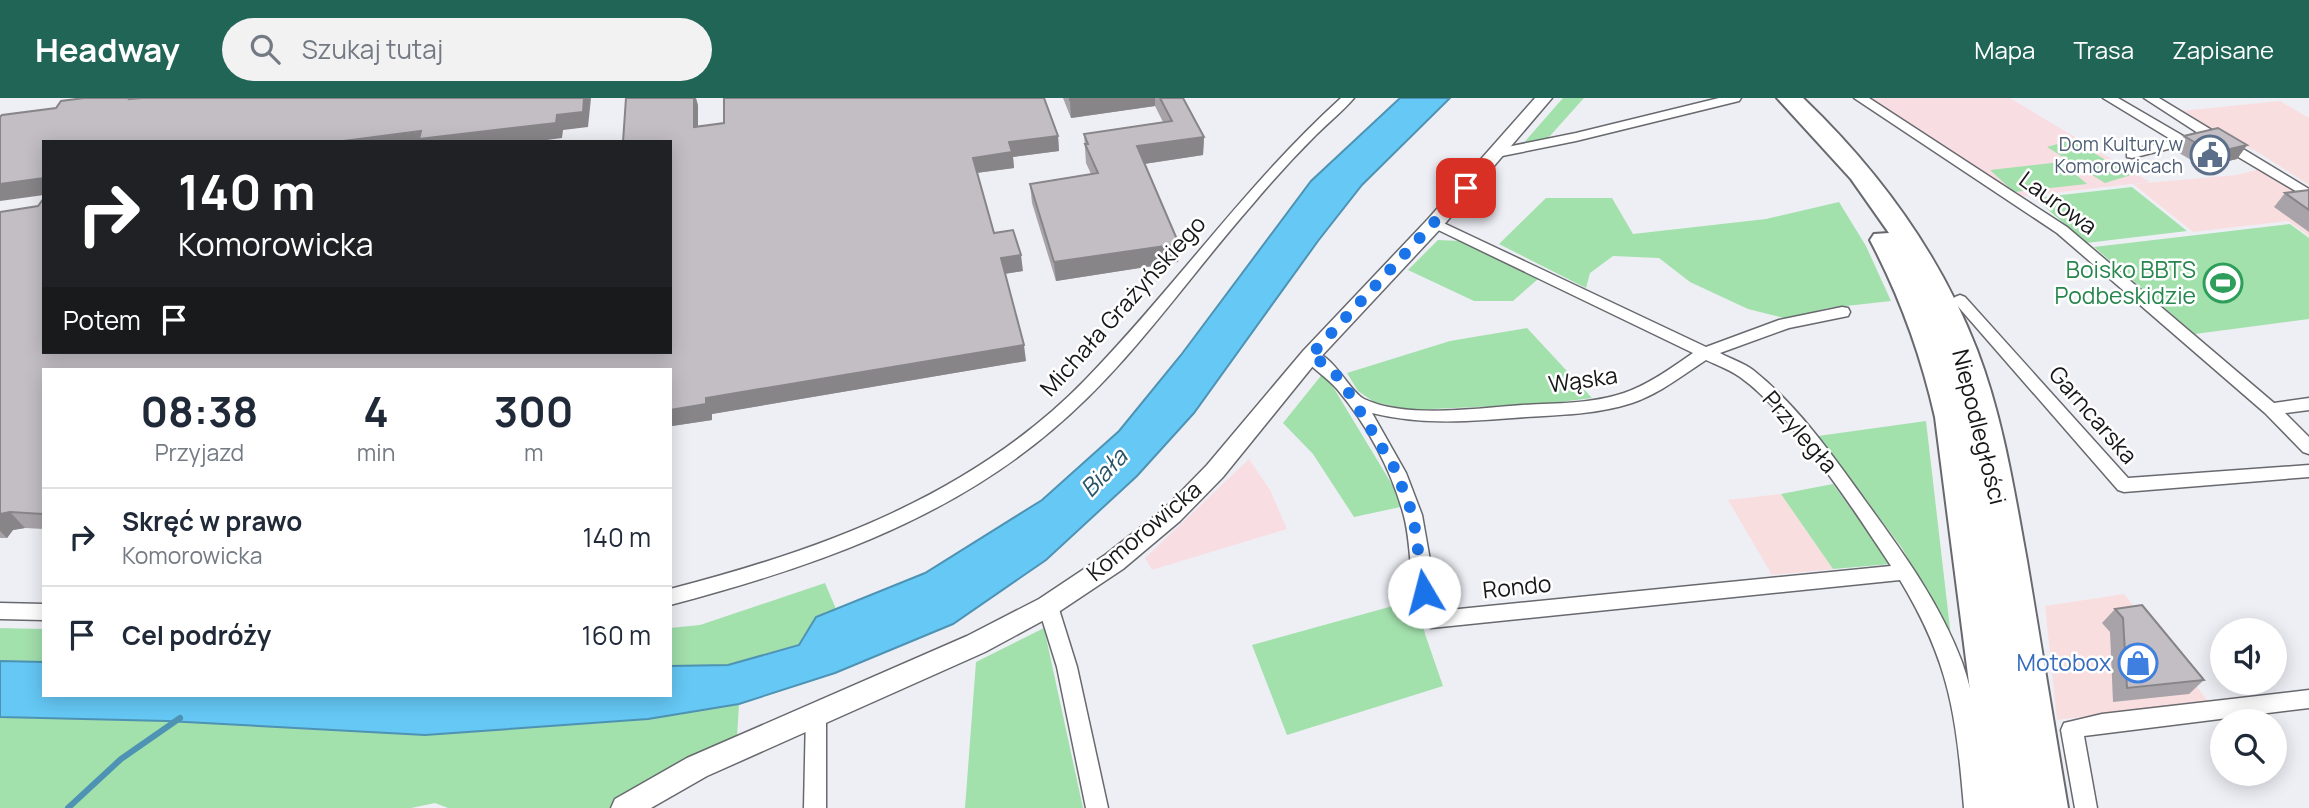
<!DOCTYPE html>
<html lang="pl">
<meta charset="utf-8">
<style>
:root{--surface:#fff;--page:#f2f2f3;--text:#1f2937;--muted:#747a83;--line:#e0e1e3;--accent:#216556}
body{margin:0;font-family:Manrope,sans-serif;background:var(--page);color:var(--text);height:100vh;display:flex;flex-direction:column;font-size:26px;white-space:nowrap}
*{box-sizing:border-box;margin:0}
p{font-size:23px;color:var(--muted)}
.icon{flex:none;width:38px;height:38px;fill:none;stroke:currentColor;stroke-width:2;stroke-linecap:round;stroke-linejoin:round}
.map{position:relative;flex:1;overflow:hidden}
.panel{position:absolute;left:42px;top:270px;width:630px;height:329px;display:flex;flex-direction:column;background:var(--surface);border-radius:0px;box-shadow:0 4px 18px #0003}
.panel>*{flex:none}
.guide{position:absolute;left:42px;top:42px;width:630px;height:214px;border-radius:0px;box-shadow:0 4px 18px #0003;background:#202124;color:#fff;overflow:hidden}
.controls{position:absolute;left:2210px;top:520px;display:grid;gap:14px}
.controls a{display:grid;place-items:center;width:77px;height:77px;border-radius:50%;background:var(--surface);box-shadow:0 4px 18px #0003;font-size:35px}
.pin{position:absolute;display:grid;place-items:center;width:60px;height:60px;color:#fff;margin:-30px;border-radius:14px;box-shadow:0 4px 10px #0006}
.me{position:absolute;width:77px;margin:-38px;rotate:352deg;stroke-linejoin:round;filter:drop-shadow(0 0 5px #0008)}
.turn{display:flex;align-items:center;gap:24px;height:147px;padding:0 21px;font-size:32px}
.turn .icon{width:91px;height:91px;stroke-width:2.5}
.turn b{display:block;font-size:49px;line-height:60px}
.then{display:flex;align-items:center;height:66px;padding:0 21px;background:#0003;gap:14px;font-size:26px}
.eta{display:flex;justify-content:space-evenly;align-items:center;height:119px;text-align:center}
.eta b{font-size:42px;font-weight:700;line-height:49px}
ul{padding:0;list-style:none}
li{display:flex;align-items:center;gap:21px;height:98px;padding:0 21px;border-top:2px solid var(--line)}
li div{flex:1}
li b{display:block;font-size:26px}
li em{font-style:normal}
header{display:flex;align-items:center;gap:42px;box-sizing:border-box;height:98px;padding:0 35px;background:var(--accent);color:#fff}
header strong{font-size:33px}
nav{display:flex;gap:38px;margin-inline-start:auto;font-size:24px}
.search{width:490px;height:63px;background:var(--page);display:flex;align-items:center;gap:18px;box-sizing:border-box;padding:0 24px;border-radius:38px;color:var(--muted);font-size:26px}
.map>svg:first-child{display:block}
</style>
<header>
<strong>Headway</strong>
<div class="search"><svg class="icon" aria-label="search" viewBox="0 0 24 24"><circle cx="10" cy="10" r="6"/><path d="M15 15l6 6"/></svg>Szukaj tutaj</div>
<nav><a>Mapa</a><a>Trasa</a><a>Zapisane</a></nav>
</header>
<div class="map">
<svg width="2309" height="710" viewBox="0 0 2309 710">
<rect width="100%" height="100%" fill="#eeeff5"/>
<g fill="#f9dee0">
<polygon points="2280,3 2309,20 2309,87 2256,53 2231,43 2181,13"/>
<polygon points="2261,71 2309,101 2309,138 2288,123 2193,134 2133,86 2236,77"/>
<polygon points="1781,396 1833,471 1772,477 1728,402"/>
<polygon points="2124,496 2208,603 2057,622 2045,508"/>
</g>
<g fill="#f8dee2">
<polygon points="1868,0 2010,0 2150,84 2017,99"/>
<polygon points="1249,361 1270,392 1287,431 1152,472 1145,460"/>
</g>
<g fill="#a2e0ac">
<polygon points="1563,0 1584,0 1549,39 1551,41 1521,48"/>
<polygon points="2072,42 2131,77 2105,85 2047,49"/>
<polygon points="2061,64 2087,86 2014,94 1990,72"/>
<polygon points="2132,89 2187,133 2086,145 2035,100"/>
<polygon points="1546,100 1612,100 1633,136 1766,121 1839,104 1866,148 1891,203 1828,210 1788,221 1748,211 1690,184 1659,160 1613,158 1590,175 1586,190 1499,146"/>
<polygon points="2290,126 2309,140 2309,221 2195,236 2094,149"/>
<polygon points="1438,142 1460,143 1538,181 1513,203 1474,203 1408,172"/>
<polygon points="1527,230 1592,300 1544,306 1409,312 1374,304 1358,293 1347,275 1450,243"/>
<polygon points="1324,274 1405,408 1354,419 1313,356 1283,325"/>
<polygon points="1926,323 1951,539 1902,450 1818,338"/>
<polygon points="1833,386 1891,466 1833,471 1781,396"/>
<polygon points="825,485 836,511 816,519 799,546 728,567 670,568 670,530 700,527"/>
<polygon points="1418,501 1425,536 1443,588 1287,637 1252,547"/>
<polygon points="0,530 44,531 44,564 0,563"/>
<polygon points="1044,530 1083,710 965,710 976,564"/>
<polygon points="739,606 737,639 610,710 448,710 435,705 411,710 0,710 0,619 167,623 425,637 648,621"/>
</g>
<polygon fill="#65c8f5" stroke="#4e93b3" stroke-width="2" points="1400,0 1450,0 1362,87 1318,143 1194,315 1137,378 1046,462 953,526 835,575 739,606 648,621 425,637 167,623 0,619 0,563 44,564 44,597 670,597 670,568 728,567 799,547 816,519 925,475 1042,402 1119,333 1181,257 1311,83"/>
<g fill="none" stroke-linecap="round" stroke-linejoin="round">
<polyline stroke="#4e93b3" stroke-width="6" points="68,710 121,661 180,620"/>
<defs>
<g id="minor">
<path d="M1341,0H1354C1343,13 1329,24 1316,37C1294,59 1272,83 1252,107C1186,182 1129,268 1052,332C943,425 806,471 670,507V491C822,452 973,397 1085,282C1174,191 1246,86 1341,0Z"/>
<polygon points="1719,0 1741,0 1739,3 1576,43 1497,59 1490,55 1497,51 1576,35"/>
<polygon points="1854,0 1869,0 2067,129 2274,305 2309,300 2309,312 2285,315 2309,339 2309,356 2303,354 2265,315 2057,135"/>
<polygon points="2103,0 2118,0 2185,39 2198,35 2144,0 2159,0 2309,91 2309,101 2208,41 2132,60 2127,59 2127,53 2172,42"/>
<path d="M1435,121L1706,249L1779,222L1842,209L1848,210L1850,214L1848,218L1789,230L1720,255C1731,261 1744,265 1753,272C1797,307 1831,355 1864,401C1901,452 1939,503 1962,564C1979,611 1981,661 1986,710H1964C1956,616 1950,565 1900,482L1431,530L1424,528C1408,495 1413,452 1404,418C1392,373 1367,326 1337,291C1327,279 1311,270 1302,258L1304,254C1330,247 1347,292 1364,301C1406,321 1478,310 1523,307C1556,305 1592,306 1624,295C1648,287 1671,270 1693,255L1430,128L1428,125ZM1706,262C1717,267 1730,272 1740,279C1793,317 1854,412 1891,468L1439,513L1422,417L1406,375L1372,315C1426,328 1472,323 1526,319C1562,317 1598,316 1632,305C1659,296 1683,277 1706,262Z"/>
<polygon points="1960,197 1965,199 2128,380 2309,367 2309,379 2124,394 2118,392 1955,205 1952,202 1955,199"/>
<polygon points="1048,500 1055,502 1058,508 1077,569 1108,710 1086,710 1057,569 1038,508 1041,502"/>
<polygon points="0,505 44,506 44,522 0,521"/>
<polygon points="2309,592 2309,610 2084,638 2097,710 2075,710 2061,632 2064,625 2102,616"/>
<polygon points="816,606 823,609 826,615 826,710 804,710 806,615 809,609"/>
</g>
<polygon id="tertiary" points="1535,0 1552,0 1442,129 1317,263 1223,379 1180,423 1123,471 1057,515 985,554 707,678 651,710 611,710 615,701 687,660 967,538 1039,501 1105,457 1164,411 1207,367 1303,253 1428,121"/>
<path id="motorway" d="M1777,0H1803C1878,72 1939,154 1977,252C2003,320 2014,392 2027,463C2041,546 2054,628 2068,710H1985L1935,319C1921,257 1900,199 1870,142L1874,136L1889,135L1851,81Z"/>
</defs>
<use href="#minor" stroke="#68696e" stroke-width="3"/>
<use href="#tertiary" stroke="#68696e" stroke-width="3"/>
<use href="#motorway" stroke="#68696e" stroke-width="4"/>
<use href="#minor" fill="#fff" fill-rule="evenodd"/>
<use href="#tertiary" fill="#fff" fill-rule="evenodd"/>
<use href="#motorway" fill="#fff" fill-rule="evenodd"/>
</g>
<g fill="#a7a3a9">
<polygon points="1063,0 1183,0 1204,39 1203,57 1144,66 1179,146 1178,164 1056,183 1032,105 1030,86 1091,76 1086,65 1084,36 1163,24 1155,8 1071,20"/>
<polygon points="698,7 698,29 1058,38 1059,53 1013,59 1014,70 977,75 994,135 1023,173 1005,176 1026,263 712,316 712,322 672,328 670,324 670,271 44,271 44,431 25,430 13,432 7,440 0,440 0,114 38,108 44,254 670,254"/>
<polygon points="2184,38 2247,47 2237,61 2203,69 2174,52"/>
<polygon points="2309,92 2309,134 2274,109 2285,95"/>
<polygon points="2115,511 2204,582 2189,596 2113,604 2110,534 2102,525"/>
</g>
<g fill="#888589">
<polygon points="584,0 591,0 588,29 563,32 562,40 532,44 336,44 557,17"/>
<polygon points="694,0 696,0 698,7 698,44 694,29"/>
<polygon points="1085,0 1155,0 1155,8 1071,20 1070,2"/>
<polygon points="1058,38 1059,53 1013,59 1014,70 975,75 973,60 1009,44"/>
<polygon points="1204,39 1203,57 1137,67 1137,48"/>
<polygon points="2247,47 2237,61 2203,69 2213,55"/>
<polygon points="44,80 44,97 0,103 0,86"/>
<polygon points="1179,146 1178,164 1056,183 1054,164"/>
<polygon points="1021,157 1023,173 1003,176 1001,160"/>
<polygon points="1024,247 1026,263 712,316 712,322 672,328 670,324 670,312 706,300"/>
<polygon points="10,414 25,430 13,432 7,440 0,433 0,416"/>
</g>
<g fill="#c2bec4" stroke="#888589" stroke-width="2">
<polygon points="84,0 131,0 130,1 142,0 584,0 583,14 557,17 556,25 419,41 421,33 336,44 44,44 44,80 0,86 0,19 2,17 56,10 61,3"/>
<polygon points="626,0 694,0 694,29 724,25 724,0 1044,0 1058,38 1009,44 1012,54 973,60 994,135 1013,132 1021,157 1001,160 1024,247 706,300 706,306 670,312 670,271 44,271 44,414 43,416 10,414 0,416 0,114 38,108 44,100 44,254 670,254 670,44 623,44"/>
<polygon points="1070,0 1085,0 1070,2"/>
<polygon points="1160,0 1183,0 1204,39 1137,48 1179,146 1054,164 1030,86 1098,75 1085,46 1088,46 1084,36 1172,23"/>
<polygon points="2218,30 2247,47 2213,55 2184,38"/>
<polygon points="2309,92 2309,112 2285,95"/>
<polygon points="2142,507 2204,582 2127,590 2123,520 2115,511"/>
</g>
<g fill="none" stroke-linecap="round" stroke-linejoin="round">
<polyline stroke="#1a73e8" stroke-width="12" stroke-dasharray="0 21.6" points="1424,494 1413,417 1395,371 1341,282 1325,266 1310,258 1466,90"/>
</g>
<defs>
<symbol id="civic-ring" viewBox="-11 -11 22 22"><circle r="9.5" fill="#fff" stroke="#5c6f8a" stroke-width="1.5"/><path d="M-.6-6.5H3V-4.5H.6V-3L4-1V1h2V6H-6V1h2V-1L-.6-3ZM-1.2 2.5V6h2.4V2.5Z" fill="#5c6f8a"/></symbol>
<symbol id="stadium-ring" viewBox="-11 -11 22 22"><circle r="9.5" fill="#fff" stroke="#2e9e5b" stroke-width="1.5"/><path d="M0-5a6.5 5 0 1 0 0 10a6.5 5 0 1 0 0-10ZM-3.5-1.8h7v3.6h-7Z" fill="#2e9e5b"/></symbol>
<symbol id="shop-ring" viewBox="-11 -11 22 22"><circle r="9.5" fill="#fff" stroke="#3f7fe0" stroke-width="1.5"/><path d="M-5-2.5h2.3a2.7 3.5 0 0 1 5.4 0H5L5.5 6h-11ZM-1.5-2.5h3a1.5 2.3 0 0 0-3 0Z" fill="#3f7fe0"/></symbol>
</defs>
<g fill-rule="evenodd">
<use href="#civic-ring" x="2188" y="35" width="44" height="44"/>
<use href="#stadium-ring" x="2201" y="163" width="44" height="44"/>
<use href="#shop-ring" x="2116" y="543" width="44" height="44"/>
</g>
<g text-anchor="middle" stroke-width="5" stroke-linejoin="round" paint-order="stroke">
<g font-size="19" fill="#4e5e75" stroke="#fff" text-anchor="end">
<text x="2183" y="53">Dom Kultury w<tspan x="2183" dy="22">Komorowicach</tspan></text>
</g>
<g font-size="23" fill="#171719" stroke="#fff">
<text transform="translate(2058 105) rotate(36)" y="8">Laurowa</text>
<text transform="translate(1123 208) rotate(-48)" y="8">Michała Grażyńskiego</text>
<text transform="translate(1583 282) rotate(-8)" y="8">Wąska</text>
<text transform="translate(2093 317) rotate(49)" y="8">Garncarska</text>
<text transform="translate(1979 329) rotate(76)" y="8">Niepodległości</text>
<text transform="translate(1800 334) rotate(49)" y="8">Przyległa</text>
<text transform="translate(1144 433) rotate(-40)" y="8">Komorowicka</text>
<text transform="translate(1517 489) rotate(-6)" y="8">Rondo</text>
</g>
<g font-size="23" fill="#27864d" stroke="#fff" text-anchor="end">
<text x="2196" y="180">Boisko BBTS<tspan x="2196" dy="26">Podbeskidzie</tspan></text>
</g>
<g font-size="23" fill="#366cbe" stroke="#fff" text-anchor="end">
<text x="2111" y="573">Motobox</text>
</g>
<g font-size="24" font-style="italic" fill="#295366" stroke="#fff">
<text transform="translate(1104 375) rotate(-47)" y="8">Biała</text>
</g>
</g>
</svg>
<div class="controls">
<a><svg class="icon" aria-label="sound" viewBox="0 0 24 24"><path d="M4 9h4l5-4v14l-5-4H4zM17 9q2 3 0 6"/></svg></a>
<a><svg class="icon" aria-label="search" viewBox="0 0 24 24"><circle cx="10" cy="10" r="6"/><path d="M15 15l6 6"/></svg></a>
</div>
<div class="pin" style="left:1466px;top:90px;background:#d93025"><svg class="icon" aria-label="arrive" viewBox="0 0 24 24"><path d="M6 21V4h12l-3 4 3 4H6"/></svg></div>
<svg class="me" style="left:1424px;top:494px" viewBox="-20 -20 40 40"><circle r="19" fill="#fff"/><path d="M0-13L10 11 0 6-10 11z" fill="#1a73e8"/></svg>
<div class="guide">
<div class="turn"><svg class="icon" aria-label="right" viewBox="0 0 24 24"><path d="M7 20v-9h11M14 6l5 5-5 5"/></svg><div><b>140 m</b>Komorowicka</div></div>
<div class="then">Potem<svg class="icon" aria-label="arrive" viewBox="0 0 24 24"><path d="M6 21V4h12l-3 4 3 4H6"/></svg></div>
</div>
<section class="panel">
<div class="eta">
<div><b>08:38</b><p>Przyjazd</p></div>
<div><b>4</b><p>min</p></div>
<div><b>300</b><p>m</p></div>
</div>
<ul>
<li><svg class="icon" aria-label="right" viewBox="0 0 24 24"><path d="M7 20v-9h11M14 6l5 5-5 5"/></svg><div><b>Skręć w prawo</b><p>Komorowicka</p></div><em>140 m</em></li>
<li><svg class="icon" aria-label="arrive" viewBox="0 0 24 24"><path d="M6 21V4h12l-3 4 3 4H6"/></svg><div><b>Cel podróży</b></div><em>160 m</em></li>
</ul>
</section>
</div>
